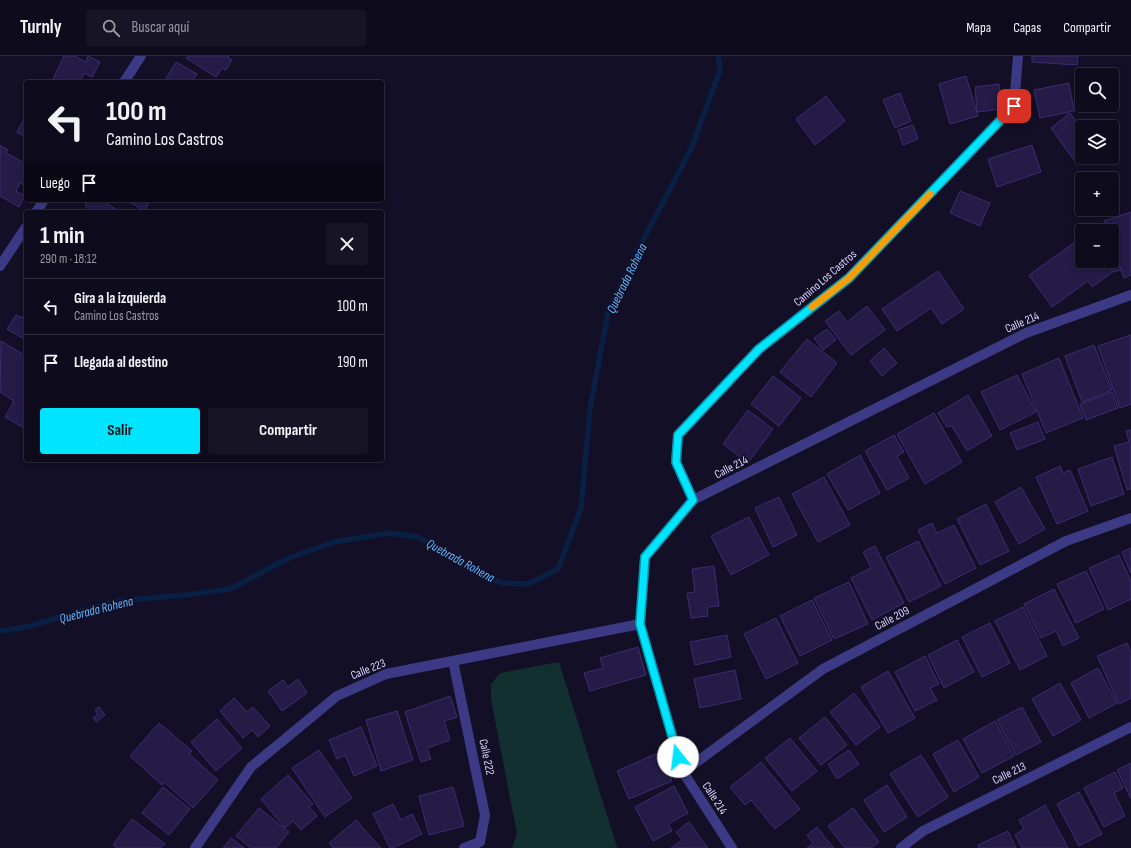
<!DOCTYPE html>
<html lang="es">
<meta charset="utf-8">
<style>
:root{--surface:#0e0b1c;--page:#171425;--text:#f1f3f6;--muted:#9b9ba3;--line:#2e2b3b;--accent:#00e5ff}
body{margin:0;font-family:"Sofia Sans Condensed",sans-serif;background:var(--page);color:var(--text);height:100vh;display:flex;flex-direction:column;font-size:15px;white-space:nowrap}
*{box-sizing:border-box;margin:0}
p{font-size:13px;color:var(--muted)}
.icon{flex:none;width:22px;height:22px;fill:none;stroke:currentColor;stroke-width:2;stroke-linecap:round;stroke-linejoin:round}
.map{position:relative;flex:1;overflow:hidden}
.sheet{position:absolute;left:24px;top:154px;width:360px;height:252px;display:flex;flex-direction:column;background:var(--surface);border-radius:4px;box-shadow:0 2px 6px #0003,0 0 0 1px var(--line)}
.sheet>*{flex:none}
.banner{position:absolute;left:24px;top:24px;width:360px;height:122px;border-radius:4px;box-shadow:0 2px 6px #0003,0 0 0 1px var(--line);background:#0e0b1c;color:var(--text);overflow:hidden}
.tools{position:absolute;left:1075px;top:12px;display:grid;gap:8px}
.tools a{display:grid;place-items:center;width:44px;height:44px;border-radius:4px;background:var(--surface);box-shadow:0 2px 6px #0003,0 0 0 1px var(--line);font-size:20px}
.pin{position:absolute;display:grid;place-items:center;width:34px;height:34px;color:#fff;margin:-17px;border-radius:8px;box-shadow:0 2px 6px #0006}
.me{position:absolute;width:44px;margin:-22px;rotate:344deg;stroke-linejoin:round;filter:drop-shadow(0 0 3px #0008)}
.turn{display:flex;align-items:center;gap:14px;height:84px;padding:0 16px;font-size:18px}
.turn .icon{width:52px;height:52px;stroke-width:2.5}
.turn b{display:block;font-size:28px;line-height:34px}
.then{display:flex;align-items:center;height:38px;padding:0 16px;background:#0003;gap:8px;font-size:15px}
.round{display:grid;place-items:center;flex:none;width:42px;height:42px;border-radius:4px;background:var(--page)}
.headline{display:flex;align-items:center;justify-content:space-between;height:68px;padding:0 16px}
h1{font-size:24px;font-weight:700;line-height:30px}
.primary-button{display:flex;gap:8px;margin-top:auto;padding:8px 16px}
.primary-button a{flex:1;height:46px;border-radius:4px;background:var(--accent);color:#111;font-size:16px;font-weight:700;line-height:46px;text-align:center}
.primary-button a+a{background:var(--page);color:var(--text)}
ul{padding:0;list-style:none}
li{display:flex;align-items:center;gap:12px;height:56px;padding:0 16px;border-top:1px solid var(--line)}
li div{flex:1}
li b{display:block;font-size:15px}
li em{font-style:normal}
header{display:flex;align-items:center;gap:24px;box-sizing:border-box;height:56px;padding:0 20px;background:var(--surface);border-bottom:1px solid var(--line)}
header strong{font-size:19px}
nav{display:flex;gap:22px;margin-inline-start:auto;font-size:14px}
.search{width:280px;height:36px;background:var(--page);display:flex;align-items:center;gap:10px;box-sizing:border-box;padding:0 14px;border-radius:4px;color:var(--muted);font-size:15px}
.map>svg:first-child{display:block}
</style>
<header>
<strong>Turnly</strong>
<div class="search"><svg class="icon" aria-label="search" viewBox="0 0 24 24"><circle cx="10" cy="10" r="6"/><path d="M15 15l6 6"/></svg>Buscar aquí</div>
<nav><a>Mapa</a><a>Capas</a><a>Compartir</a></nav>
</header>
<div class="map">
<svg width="1131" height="792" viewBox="0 0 1131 792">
<rect width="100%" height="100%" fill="#130f26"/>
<polygon fill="#12302f" points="559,606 617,791 618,792 512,792 517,778 491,643 491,628 500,617"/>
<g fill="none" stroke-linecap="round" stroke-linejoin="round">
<polyline stroke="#0a1f44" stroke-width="5.5" points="0,575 26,571 117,545 186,539 230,533 289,502 334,486 388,477 418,481 468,511 502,527 528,528 558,513 581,452 590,353 608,256 639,192 691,93 720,15 718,0"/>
</g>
<g fill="#241b47" stroke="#3b2d73">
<polygon points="64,0 74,0 86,6 88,0 100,6 92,21 84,17 80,26 55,26 52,25"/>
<polygon points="188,0 229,0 228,2 232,4 226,14 222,12 216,21 186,2"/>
<polygon points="1032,0 1078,0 1077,9 1032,6"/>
<polygon points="176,6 197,18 192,25 194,26 164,26"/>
<polygon points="966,20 978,60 950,68 939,28"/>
<polygon points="1069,27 1074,55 1040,62 1034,34"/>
<polygon points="999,28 1002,53 977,56 975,31"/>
<polygon points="900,37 911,65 895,72 883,44"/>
<polygon points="826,40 845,65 815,89 796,63"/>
<polygon points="1070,57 1082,73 1082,96 1073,103 1051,72"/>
<polygon points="26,60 26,81 17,76"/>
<polygon points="913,69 918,83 903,89 898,74"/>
<polygon points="0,89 8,94 6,97 26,108 26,130 20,127 16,135 25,140 19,151 0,140"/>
<polygon points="1032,89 1041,116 997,131 988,103"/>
<polygon points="960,135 990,147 980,170 950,157"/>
<polygon points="88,144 102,144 120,156 92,156 85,150"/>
<polygon points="127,144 151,144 144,155"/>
<polygon points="1131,156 1131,219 1124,222 1112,188 1112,175 1108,175 1104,165"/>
<polygon points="1082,181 1082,205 1105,205 1113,216 1092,231 1088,225 1052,251 1029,219"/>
<polygon points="1112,189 1121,214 1114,216 1110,205 1112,205"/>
<polygon points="938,215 964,253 942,268 931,252 897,275 882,253"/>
<polygon points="867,250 885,274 851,299 825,265 839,255 847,266"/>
<polygon points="26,255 26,284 7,273 16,259 22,262"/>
<polygon points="827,273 836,284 823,294 814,282"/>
<polygon points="1131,279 1131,348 1120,352 1098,290"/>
<polygon points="807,283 837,307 811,341 780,316"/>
<polygon points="1,285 26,300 26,373 5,361 14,345 0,336"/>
<polygon points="1094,289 1112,334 1082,346 1065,300"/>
<polygon points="884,292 897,307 882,320 870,305"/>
<polygon points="1059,302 1083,362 1046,377 1022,318"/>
<polygon points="1017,319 1036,356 1000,374 981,336"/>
<polygon points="773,320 801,342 779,370 751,348"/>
<polygon points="1112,336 1118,352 1086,364 1080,348"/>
<polygon points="968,339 992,380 967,395 952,370 947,371 938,357"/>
<polygon points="748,354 773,373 748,407 723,388"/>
<polygon points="934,357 962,406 925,428 897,378"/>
<polygon points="1038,366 1045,383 1017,394 1010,377"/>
<polygon points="1131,374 1131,433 1127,434 1114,390 1129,386 1126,375"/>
<polygon points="894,379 904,396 897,400 909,422 887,434 865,395"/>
<polygon points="860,399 880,437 848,454 827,418"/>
<polygon points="1112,401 1124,438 1091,450 1078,413"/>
<polygon points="1060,410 1063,417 1070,414 1088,455 1057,468 1036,421"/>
<polygon points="824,421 850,469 818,486 792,438"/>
<polygon points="1021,431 1045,473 1019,488 995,446"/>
<polygon points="779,441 797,479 773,491 755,452"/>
<polygon points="986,448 1009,495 980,509 957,463"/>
<polygon points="749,461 769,499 731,519 711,480"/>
<polygon points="932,467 937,477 954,469 976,512 945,528 918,474"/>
<polygon points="918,485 941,530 909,546 886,501"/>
<polygon points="875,490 904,547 872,564 851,522 871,512 863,496"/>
<polygon points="1131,492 1131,518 1122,496"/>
<polygon points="1119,499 1131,525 1131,543 1108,554 1089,512"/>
<polygon points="714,510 719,550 707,551 708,560 691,562 687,537 695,536 692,513"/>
<polygon points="1086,515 1104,553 1076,567 1057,528"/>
<polygon points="849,526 868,568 834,583 814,542"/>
<polygon points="1054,533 1079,582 1063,590 1056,575 1041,582 1024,548"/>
<polygon points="812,544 832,584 800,600 780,560"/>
<polygon points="1023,551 1047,600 1020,614 995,565"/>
<polygon points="776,562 798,607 766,623 744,578"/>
<polygon points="990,567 1010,607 982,621 962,581"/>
<polygon points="727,579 731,601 695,609 690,586"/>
<polygon points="957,584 974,616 944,632 928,599"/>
<polygon points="1127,587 1131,596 1131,642 1119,648 1097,600"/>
<polygon points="638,591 646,619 590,635 584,617 603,612 600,602"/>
<polygon points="925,600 939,628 930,632 937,644 915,655 895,616"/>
<polygon points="1098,612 1117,647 1089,662 1071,627"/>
<polygon points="735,614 741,643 700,652 694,623"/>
<polygon points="888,615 915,662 888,677 861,631"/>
<polygon points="298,623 307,637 282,655 268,635 283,624 288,631"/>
<polygon points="1060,627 1081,664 1053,680 1032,643"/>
<polygon points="854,637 880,671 856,689 830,656"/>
<polygon points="450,640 457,661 444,665 450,684 427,692 431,703 421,706 405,656"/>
<polygon points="234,642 247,656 253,651 270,670 258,681 252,674 243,682 220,655"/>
<polygon points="99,651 105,659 96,666 93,662 98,658 95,654"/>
<polygon points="1022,651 1041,686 1016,699 997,664"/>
<polygon points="397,655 413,704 381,715 366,664"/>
<polygon points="825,661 847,689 821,709 799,682"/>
<polygon points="217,663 242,692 216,715 191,686"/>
<polygon points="995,665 1014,700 982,717 963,683"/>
<polygon points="159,667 192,695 189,698 218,724 193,752 164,726 162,729 130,700"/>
<polygon points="361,671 377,710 354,720 345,699 337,703 329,684"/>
<polygon points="790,682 817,715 792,735 765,702"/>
<polygon points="958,684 979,721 954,736 933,698"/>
<polygon points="319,694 352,742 325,761 292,712"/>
<polygon points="849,694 859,708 837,723 828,708"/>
<polygon points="660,696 672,725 629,743 617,715"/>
<polygon points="921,699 948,741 918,761 890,718"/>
<polygon points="761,706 800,753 775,773 751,744 745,749 730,731"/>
<polygon points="1131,707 1131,743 1117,714"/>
<polygon points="1115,716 1123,732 1114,737 1125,760 1104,771 1084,732"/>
<polygon points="288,719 313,748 309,751 317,760 301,774 293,765 285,772 261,743"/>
<polygon points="887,729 907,761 884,776 864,744"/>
<polygon points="674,730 688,757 668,768 672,775 653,785 635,751"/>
<polygon points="163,731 190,753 169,779 142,757"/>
<polygon points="453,731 464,770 429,779 419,740"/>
<polygon points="1079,736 1102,778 1079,790 1057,748"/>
<polygon points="393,748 401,764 412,758 422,778 393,792 390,792 373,758"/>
<polygon points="1045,749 1068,792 1022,792 1015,779 1024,773 1019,764"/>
<polygon points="259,752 289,776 276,792 251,792 236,780"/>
<polygon points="853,752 879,786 871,792 845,792 828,770"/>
<polygon points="132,763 165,788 161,792 117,792 113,789"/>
<polygon points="356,764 381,792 333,792 329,787"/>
<polygon points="689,766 708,792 671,792 682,784 676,776"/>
<polygon points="817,771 823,779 834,792 807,792 813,787 807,779"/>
<polygon points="1008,775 1016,792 979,792 978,789"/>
<polygon points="231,782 244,792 223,792"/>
</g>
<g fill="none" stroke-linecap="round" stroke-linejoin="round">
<g stroke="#3d3a85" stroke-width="10">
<polyline points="124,26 141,0"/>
<polyline points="36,156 44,144"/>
<polyline points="0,210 26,171"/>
<polyline points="693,444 676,406 678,379 759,293 849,222 1014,50 1018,0"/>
<polyline points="453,605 485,759 480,786 464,792"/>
<polyline points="683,716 823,613 1066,485 1131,462"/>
<polyline points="195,792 251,711 337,640 386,618 640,568"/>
<polyline points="732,792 683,716 640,568 645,501 693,444 1026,277 1131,239"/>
<polyline points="901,792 923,775 1131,671"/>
</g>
</g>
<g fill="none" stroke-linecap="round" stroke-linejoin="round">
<defs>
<polyline id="route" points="678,701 640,568 645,501 693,444 676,406 678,379 759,293 849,222 1014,50"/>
</defs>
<use href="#route" stroke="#0095a6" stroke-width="10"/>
<use href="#route" stroke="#00e5ff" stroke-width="7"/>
<polyline stroke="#f59e0b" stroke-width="7" points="812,251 849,222 930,138"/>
</g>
<g text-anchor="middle" stroke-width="4" stroke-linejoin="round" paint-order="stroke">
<g font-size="12" fill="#d9d4ff" stroke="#130f26">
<text transform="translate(825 222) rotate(-41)" y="4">Camino Los Castros</text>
<text transform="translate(1022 266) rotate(-23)" y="4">Calle 214</text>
<text transform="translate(731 411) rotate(-27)" y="4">Calle 214</text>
<text transform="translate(892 562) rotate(-28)" y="4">Calle 209</text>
<text transform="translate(368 613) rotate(-22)" y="4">Calle 223</text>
<text transform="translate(487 701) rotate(78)" y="4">Calle 222</text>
<text transform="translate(1009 717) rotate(-26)" y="4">Calle 213</text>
<text transform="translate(715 742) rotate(57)" y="4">Calle 214</text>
</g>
<g font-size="13" font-style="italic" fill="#62b6ff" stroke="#130f26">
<text transform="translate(626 222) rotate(-64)" y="5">Quebrada Rohena</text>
<text transform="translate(461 504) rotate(29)" y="5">Quebrada Rohena</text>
<text transform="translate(96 553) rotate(-14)" y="5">Quebrada Rohena</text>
</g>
</g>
</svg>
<div class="tools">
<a><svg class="icon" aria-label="search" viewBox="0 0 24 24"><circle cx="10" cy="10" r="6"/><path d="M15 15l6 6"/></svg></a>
<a><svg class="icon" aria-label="layers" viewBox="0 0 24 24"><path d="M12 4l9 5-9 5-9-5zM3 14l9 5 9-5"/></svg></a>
<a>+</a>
<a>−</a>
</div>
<div class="pin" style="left:1014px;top:50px;background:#d93025"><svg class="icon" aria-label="arrive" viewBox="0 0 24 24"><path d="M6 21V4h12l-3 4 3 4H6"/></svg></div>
<svg class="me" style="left:678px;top:701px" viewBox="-20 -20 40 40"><circle r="19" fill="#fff"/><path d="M0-13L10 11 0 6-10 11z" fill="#00e5ff"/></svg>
<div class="banner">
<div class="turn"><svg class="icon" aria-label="left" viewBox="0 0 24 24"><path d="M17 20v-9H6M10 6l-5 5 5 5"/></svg><div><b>100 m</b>Camino Los Castros</div></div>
<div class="then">Luego<svg class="icon" aria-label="arrive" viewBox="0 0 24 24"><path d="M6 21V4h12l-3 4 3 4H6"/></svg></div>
</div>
<section class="sheet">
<div class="headline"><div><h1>1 min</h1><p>290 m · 18:12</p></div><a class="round"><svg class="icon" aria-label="close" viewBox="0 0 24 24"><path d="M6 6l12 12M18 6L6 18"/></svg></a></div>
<ul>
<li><svg class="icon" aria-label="left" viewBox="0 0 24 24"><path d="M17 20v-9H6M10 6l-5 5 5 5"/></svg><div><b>Gira a la izquierda</b><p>Camino Los Castros</p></div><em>100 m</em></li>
<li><svg class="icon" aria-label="arrive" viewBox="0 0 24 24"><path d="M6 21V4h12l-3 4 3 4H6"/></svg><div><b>Llegada al destino</b></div><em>190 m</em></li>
</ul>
<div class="primary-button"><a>Salir</a><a>Compartir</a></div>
</section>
</div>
